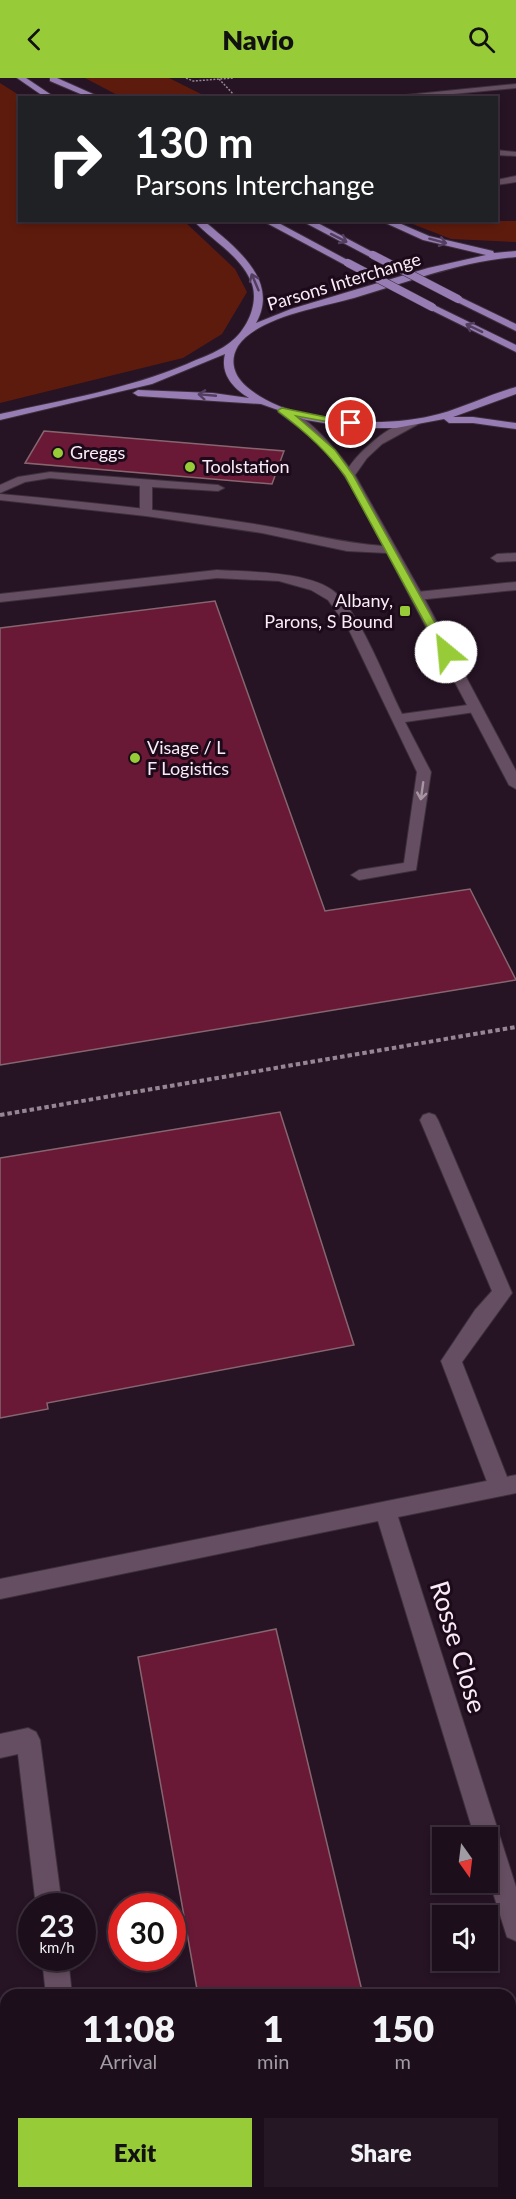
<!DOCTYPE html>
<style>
:root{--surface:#1c0e1b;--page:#251724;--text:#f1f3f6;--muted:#a09ca3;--line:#3a2e3a;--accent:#97cc38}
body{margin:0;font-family:Lato,sans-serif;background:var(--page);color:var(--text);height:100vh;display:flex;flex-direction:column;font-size:22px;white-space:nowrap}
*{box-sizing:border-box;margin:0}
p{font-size:20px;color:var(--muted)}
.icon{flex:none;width:33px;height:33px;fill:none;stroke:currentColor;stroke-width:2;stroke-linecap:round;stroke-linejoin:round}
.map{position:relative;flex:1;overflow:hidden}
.drawer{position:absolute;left:0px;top:1911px;width:516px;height:210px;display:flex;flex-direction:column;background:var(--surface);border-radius:18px 18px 0 0;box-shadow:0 3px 9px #0003,0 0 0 2px var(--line)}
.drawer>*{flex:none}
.guide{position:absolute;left:18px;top:18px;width:480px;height:126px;border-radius:0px;box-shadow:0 3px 9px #0003,0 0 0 2px var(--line);background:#202124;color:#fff;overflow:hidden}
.needle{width:39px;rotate:166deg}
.buttons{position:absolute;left:432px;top:1749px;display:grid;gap:12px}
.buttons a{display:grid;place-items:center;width:66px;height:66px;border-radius:0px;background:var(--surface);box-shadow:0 3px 9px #0003,0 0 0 2px var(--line);font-size:30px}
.speed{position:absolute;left:18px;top:1815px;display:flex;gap:12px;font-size:30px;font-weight:700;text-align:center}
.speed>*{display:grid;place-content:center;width:78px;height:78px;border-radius:50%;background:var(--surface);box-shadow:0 3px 9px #0003,0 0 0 2px var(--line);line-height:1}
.speed small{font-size:15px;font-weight:400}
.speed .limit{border:9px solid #d22;background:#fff;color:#111}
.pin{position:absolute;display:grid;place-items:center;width:51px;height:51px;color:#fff;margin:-26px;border:3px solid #fff;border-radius:50%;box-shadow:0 2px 6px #0007}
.me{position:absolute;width:66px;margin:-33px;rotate:332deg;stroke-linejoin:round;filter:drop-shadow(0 0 4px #0008)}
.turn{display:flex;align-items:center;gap:21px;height:126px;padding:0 18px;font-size:27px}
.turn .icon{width:78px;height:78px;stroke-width:2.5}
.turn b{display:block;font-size:42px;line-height:51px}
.eta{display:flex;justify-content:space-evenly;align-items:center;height:102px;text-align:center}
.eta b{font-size:36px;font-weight:800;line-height:42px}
.action{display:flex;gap:12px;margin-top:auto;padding:12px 18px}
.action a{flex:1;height:69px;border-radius:0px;background:var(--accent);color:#111;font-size:24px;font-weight:800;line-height:69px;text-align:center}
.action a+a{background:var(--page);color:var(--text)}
header{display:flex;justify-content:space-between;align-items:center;height:78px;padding:0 18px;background:var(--accent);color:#111;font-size:27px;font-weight:800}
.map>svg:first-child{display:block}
</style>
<header><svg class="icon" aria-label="back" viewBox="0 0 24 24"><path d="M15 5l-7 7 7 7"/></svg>Navio<svg class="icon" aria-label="search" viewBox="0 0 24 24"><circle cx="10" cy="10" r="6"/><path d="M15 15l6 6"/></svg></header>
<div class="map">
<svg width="516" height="2121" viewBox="0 0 516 2121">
<rect width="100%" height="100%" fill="#261324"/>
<g fill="#5d1b0d">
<polygon points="85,0 169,0 207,19 121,19"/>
<polygon points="0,5 22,19 20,20 20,142 184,143 235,191 247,214 222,256 183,280 0,325"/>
<polygon points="405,143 516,143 516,164 451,161"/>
</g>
<g fill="#691936" stroke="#86666e" stroke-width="1.5">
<polygon points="44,353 284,373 272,406 25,385"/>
<polygon points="215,523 325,833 470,811 516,902 0,987 0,550"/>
<polygon points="280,1034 354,1267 47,1325 48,1331 0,1340 0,1080"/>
<polygon points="276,1551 363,1917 198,1917 138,1579"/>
</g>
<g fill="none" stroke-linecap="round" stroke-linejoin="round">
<defs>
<g id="lane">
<polygon points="50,394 218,407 224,410 218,413 152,409 152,434 146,438 140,434 140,408 50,400 25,404 0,415 0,407 18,399"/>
<polygon points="516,475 516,483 497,484 491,480 497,476"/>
<path d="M217,492C249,494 315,493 338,517C364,544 385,602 402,636L475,626L482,630L475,634L405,644L431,694L416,792L359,802L351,797L359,792L404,785L417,694L348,550L328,522L311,512L279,503L217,500L0,524V516Z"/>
<polygon points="516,504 516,512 417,522 411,518 417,514"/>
<polygon points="429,1035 435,1037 438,1042 512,1215 462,1284 511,1409 508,1416 500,1418 492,1416 489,1409 441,1283 475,1232 492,1213 420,1042 423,1037"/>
<polygon points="28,1650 36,1654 40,1662 62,1828 36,1828 18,1676 0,1680 0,1656"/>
<polygon points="42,1880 68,1880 72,1917 46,1917"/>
<polygon points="516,1999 516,2027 510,2028 510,2000"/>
<polygon points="72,2115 100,2115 101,2121 73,2121"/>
</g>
<g id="street">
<polygon points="516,6 516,10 412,20 376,20"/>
<polygon points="496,72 516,74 516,78 496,77"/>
<polygon points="516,98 516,104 496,107 496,102"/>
<path d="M282,329C306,336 334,369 349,389C361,371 398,338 421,342L422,344L382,366L367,380L355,397L423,518L516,693V711L509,707L387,475L347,473L262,455L146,438L0,422V416C87,424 174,433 260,447C302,454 341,465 383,468C366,437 351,402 328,376C313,360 296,347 278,334V330Z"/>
<polygon points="516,1397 516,1415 398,1439 516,1809 516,1863 507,1859 488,1799 488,1760 475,1760 378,1443 0,1521 0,1501"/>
</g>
<g id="primary">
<polygon points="17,0 26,0 56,20 46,20"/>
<polygon points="50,0 57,0 102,20 90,20 50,3"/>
<path d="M193,142H203C232,167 281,201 256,245L291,231L428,190L486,177L423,162L379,142H392L429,158L493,173L494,175L516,173V179C459,184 408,204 354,220C322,229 257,239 238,268C229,283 234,298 247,309C292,347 385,351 439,336C465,329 490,316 516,309V316L453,339H473L516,345V351L473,345H449L444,341L396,350H353L306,342L261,326L138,318L133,315L138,312L213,315L249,320C233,310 220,296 225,276L152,306L0,342V336C63,322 127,311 187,286C200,280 216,275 228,266C246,254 259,227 252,206C242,178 212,163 193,142Z"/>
<polygon points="261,142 273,142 353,185 345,187"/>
<polygon points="300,142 312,142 378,177 370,179"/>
<polygon points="458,218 516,246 516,253 455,223 455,219"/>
<polygon points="432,226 516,267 516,274 429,231 429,227"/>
</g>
</defs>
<use href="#lane" stroke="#3d303c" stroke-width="2"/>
<use href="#street" stroke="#3d303c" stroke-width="2"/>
<use href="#primary" stroke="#3d303c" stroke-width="2"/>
<g stroke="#968694" stroke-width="1.5" stroke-dasharray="2 1.5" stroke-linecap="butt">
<polyline points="186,0 193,3 234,0"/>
<polyline points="219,1 237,20"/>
</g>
<polyline stroke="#968694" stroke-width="4" stroke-dasharray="4.5 3" stroke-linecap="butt" points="0,1037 516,949"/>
<use href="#lane" fill="#654e61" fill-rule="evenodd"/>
<use href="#street" fill="#654e61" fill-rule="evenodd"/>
<use href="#primary" fill="#977db4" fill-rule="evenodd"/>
<defs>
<g id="primary-bridge">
<polyline points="373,177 458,221"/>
<polyline points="348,185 432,229"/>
</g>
</defs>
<use href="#primary-bridge" stroke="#3d303c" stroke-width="9" stroke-linecap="butt"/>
<use href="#primary-bridge" stroke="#977db4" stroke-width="8"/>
</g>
<defs><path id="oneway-shaft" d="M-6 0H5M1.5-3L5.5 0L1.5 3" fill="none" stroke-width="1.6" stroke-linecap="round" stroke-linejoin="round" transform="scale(1.5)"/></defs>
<g stroke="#533e5f">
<use href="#oneway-shaft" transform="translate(339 160) rotate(27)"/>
<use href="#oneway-shaft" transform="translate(438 163) rotate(15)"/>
<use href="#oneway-shaft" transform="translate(255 204) rotate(-113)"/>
<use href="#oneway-shaft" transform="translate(474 250) rotate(-154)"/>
<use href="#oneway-shaft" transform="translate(207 317) rotate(-175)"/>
</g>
<use stroke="#a895a4" href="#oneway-shaft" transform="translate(422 713) rotate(98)"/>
<path fill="#97cc38" stroke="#628524" stroke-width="1.5" d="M282,330L355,345L351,348L296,338L335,372L353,397L451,574L450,576L441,574L345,398C326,372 305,353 279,334L278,332Z"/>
<g fill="#97cc38" stroke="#1c0a1a" stroke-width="2">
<circle cx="58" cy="375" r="6"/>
<circle cx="190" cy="389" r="6"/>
<rect x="399" y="527" width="12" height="12" rx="3"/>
<circle cx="135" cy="680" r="6"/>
</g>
<g text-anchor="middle" stroke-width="6" stroke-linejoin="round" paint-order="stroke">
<g font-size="18" fill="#faecf7" stroke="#1c0a1a">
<text transform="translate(344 204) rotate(-17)" y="6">Parsons Interchange</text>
</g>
<g font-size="18" fill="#faecf7" stroke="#1c0a1a" text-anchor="start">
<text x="70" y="381">Greggs</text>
<text x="202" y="395">Toolstation</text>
<text x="393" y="529" text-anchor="end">Albany,<tspan x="393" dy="21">Parons, S Bound</tspan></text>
<text x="147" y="676">Visage / L<tspan x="147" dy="21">F Logistics</tspan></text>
</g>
<g font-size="26" fill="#faecf7" stroke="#1c0a1a">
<text transform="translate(458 1569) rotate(73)" y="9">Rosse Close</text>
</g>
</g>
</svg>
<div class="buttons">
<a><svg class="needle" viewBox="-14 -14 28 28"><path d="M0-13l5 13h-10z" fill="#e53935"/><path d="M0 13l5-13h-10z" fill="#a09ca3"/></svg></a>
<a><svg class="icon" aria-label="sound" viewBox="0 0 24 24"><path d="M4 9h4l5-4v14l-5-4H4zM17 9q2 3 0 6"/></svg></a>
</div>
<div class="speed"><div>23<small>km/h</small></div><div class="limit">30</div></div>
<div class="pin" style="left:351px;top:345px;background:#d93025"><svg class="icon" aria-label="arrive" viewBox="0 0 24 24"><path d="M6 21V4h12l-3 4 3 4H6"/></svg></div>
<svg class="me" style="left:446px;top:574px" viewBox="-20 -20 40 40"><circle r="19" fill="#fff"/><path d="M0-13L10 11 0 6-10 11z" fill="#97cc38"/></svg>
<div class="guide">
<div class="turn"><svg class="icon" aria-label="right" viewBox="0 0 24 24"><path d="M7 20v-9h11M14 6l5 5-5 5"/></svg><div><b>130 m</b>Parsons Interchange</div></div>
</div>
<section class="drawer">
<div class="eta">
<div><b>11:08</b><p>Arrival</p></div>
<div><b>1</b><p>min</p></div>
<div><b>150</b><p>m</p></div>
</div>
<div class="action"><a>Exit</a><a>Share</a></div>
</section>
</div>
